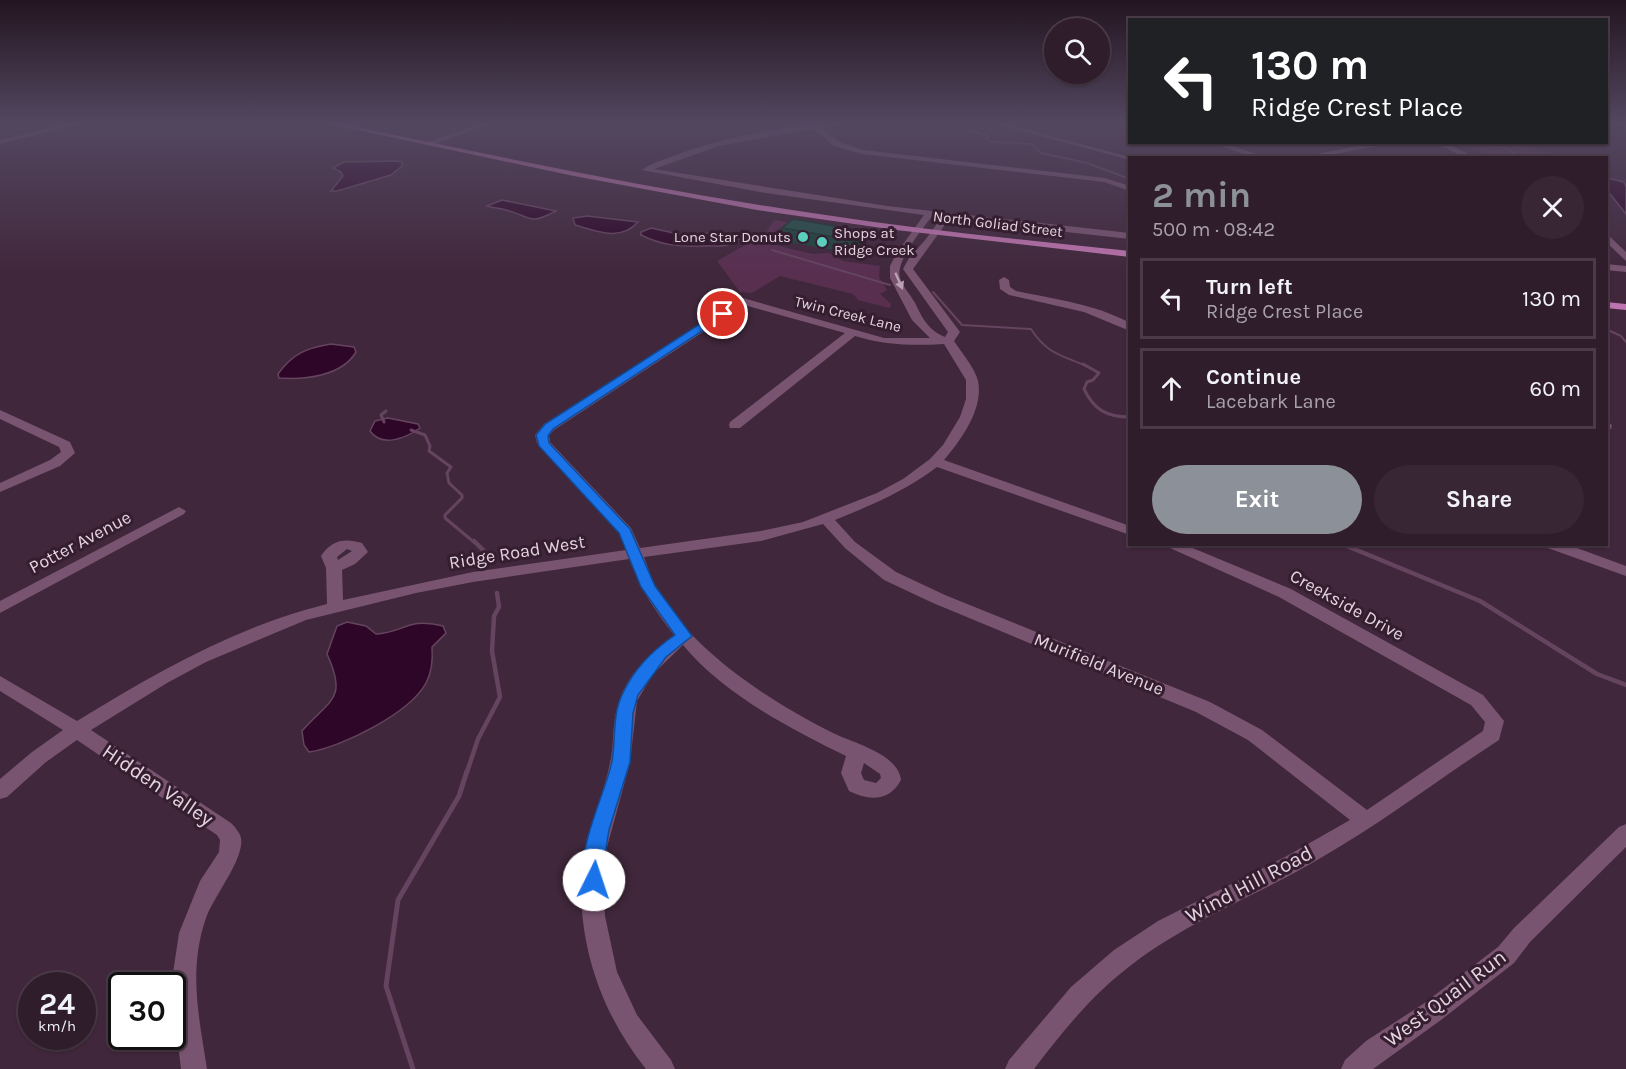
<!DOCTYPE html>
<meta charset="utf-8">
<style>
:root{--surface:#301d2c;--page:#382634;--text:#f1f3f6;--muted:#a8a2a9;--line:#4b3b48;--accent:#8c9099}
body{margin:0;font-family:Karla,sans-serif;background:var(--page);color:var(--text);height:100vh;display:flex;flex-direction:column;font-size:22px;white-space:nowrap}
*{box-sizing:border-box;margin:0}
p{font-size:20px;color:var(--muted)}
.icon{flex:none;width:33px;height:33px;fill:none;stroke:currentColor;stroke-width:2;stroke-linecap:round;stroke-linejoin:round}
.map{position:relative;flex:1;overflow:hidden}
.details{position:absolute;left:1128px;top:156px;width:480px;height:390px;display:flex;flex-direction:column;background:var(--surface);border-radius:0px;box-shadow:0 2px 4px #0004,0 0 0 2px var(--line)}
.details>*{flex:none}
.guide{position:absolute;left:1128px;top:18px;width:480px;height:126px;border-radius:0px;box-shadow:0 2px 4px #0004,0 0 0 2px var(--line);background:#202124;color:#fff;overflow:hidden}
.controls{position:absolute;left:1044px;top:18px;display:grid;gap:12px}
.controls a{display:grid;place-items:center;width:66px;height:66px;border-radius:50%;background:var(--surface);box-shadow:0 2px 4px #0004,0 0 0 2px var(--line);font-size:30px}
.speed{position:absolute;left:18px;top:972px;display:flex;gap:12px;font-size:30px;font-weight:700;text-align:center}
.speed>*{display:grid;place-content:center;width:78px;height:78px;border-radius:50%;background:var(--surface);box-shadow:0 2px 4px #0004,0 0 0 2px var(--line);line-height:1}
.speed small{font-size:15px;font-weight:400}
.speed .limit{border:3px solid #111;border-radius:9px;background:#fff;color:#111}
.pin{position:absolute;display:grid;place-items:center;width:51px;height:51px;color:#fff;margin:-26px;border:3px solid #fff;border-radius:50%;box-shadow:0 2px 6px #0007}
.me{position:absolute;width:66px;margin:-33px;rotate:4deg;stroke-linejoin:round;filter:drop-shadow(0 0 4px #0008)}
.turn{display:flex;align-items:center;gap:21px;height:126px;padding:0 24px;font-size:27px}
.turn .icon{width:78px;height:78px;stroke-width:2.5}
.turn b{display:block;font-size:42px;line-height:51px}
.round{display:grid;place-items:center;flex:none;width:63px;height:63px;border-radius:32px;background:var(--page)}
.headline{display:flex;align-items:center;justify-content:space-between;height:102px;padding:0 24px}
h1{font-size:36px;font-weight:700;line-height:45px;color:var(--accent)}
.cta{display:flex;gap:12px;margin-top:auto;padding:12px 24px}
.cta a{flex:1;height:69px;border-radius:36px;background:var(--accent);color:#fff;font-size:24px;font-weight:700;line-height:69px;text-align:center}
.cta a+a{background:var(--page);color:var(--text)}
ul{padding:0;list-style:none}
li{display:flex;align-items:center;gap:18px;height:81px;margin:0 12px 9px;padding:0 12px;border:3px solid var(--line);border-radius:0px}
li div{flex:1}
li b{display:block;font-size:22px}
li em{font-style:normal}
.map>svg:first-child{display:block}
</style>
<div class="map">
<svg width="1626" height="1069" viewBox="0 0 1626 1069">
<rect width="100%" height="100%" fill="#40273b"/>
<g fill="#592f50">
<polygon points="1457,143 1521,143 1560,157 1496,157"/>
<polygon points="774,220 791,223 768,235 779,246 813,254 829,253 843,261 880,266 879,277 887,290 880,294 891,304 890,308 858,300 853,294 780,276 752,293 740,292 717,261 766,233"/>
</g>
<g fill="#2e0628" stroke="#65445f" stroke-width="1.5">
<polygon points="398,161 402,162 402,166 391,175 337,191 331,191 343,176 341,172 333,168 344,162"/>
<polygon points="1607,178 1624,182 1626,187 1626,214 1607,190"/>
<path d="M502,200L556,211C527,226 533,217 506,210C500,208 493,208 487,206Z"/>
<path d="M587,216L638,222C620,242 597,231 575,225L573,218Z"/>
<path d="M651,228L687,236L716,232L742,236C727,250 719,245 702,246C679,247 661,245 641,235V232Z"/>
<path d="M331,344L354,347L356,352C342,376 305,380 279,378L278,374C293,353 307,348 331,344Z"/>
<path d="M388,418L418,424L420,428C406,438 382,448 370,431L375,421Z"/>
<path d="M347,622L366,626L376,634C403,633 408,617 443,626L446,633L432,647C433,660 432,672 426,683C410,713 342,747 309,752L304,745L302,731C330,699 348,700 327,654L337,626Z"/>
</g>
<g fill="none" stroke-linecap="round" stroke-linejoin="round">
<g stroke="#65445f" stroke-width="2">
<polyline points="971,128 970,131 988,136 986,139 991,142 1032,144 1041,153 1087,163 1130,179"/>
<polyline points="1473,142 1507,148 1521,158"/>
<polyline points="772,250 890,285"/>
<path d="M933,292L962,325L1031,329C1047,354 1061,355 1086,366"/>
<polyline points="1606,329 1621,336 1626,342"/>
</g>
<g stroke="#65445f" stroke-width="3">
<path d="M1083,364L1099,373L1093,380L1087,382L1084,389C1094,410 1107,417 1130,417"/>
<polyline points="384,422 381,415 386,411"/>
<polyline points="411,430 425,435 430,446 429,451 451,467 447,473 449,483 462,495 462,498 445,515 445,518 475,543"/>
</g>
<g stroke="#65445f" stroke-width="4.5">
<polyline points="474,541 489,556"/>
<polyline points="1342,544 1480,601 1597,674 1626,685"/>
<polyline points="467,772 478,739 500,697 492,651 494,616 499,607 497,593"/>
</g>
<polyline stroke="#65445f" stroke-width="5" points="413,1069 386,986 398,900 459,796 467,771"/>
<g fill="#785470" fill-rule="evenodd">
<polygon points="66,124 78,124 0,144 0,140"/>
<polygon points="479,124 489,124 430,146 423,144"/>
<path d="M843,124L821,128L840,142L863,150L1105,178L1130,186V191L1104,182L862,154L834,146L813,129L719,146L654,169L887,206L1130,233V239L949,219L913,269L960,332L954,341C961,352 975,368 978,381C984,409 960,441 944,460L1130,526V535L937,467C905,491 872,505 835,520L855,542L896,572L945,595L1210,702L1262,730L1367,810L1483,731L1485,722L1471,705L1279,597L1161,544H1183L1291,589L1483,695L1504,721L1499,740C1440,778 1385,821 1324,856C1261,894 1189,920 1130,966C1092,995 1063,1031 1034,1069H1005L1009,1060L1071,987L1114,950L1158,921L1285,857L1350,820L1248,740L1196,712L933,603L884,580L845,548L823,524L761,541L644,557C648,567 651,578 656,587C689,649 772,703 833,733C856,744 898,754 901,780C889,802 869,801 849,791L841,773L846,756C791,729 723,694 683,645L653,674L637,701L630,763L607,847L603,888L605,916L617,972L637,1015L671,1060L675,1069H646C597,1009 570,924 586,847C592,818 604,792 610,763C614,747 612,730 616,713C622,680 647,655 674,635C655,611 640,588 629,559L473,582L416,593L306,620L206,662L167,683L91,730L231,823C235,827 240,833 241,838C245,858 214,896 206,918C188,970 199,1017 207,1069H181L171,986L179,933L200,881L219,852L220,840L217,835L77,740L46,762L7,797L0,799V779L32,752L63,730L0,691V676L77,721C155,673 237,626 327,604L326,568L321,556C332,540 344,538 362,543L368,552L355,564L342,570L343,600L473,572L626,550L619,532L537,443L535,435L544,424L743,298L884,338H930L912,320L890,278V266L896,254L924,215L766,193L642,170C651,163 665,159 676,155C729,136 787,124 843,124ZM932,216L941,218L926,239L909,258L903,269L948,332L945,337C931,332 923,320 917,307C913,297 903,288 900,278C895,261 922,230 932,216ZM744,305L845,333L730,422L729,425L730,428H740L855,336C885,345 912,346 944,344L966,380V399L960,417L943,445L930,459L903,479L877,493L803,522L761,531L640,548L631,528L550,442L549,435L554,430ZM347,549L352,551L338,560L337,557ZM864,763L880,774L881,778L876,783L864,780L861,773Z"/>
<polygon points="996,124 1007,124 1133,158 1130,158 1130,160"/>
<polygon points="1616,124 1626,124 1626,128"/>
<polygon points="1209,142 1221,142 1268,158 1255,158"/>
<polygon points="1378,142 1397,142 1315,158 1296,158"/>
<polygon points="1433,142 1443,142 1477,158 1466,158"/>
<polygon points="1606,233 1626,252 1626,261 1606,242"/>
<polygon points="1606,264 1626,266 1626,272 1606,270"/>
<path d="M1004,277L1009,280L1010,287L1016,291C1055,299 1095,304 1130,323V331L1084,312L1009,295L1000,289L999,280Z"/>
<polygon points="0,410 70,442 75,453 60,466 0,492 0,483 50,460 61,452 59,447 0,419"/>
<polygon points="1606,421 1612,425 1611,429 1606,430"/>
<polygon points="179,507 186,511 184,514 0,613 0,601"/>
<polygon points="1543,544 1566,544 1626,566 1626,576 1545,547"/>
<polygon points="1626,824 1626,847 1530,942 1514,963 1441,1020 1373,1069 1341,1069 1345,1060 1366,1041 1423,1004 1498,947 1514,928 1619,827"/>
</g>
<g fill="#be74ae" fill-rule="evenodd">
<path d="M329,124H342C500,157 659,191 819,214C922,230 1026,240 1130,251V257L896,230L757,210L574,176Z"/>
<polygon points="1606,302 1626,304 1626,310 1606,308"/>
</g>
</g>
<polygon fill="#20443e" points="782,228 864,231 863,243 852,253 782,241"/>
<polygon fill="#1a3732" points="864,231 863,243 852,253 853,240"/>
<polygon fill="#254f48" stroke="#1a3732" stroke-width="1.5" points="793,219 864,231 853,240 782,228"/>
<defs><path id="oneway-solid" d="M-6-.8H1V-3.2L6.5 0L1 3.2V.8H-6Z" transform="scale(1.5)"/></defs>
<use fill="#b9a1b3" href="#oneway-solid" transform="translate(899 281) rotate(66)"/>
<linearGradient id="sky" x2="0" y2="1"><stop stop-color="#231520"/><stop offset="0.45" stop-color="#534760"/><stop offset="1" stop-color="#534760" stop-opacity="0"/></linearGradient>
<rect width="1626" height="274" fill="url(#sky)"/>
<path fill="#1a73e8" stroke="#114b97" stroke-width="1.5" d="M720,311L728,314L553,429L548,436L549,443L630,529L655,586L692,636L666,657L638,695L633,713L630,762L609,830L604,860L603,880L601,886L594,888L587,886C572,856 606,793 612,761C616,738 612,714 623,693C634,669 653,650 675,635L641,587L619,533L539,446L536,435L545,424Z"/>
<g fill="#5acebd" stroke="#361e31" stroke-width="2">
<circle cx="803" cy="237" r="6"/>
<circle cx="822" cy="242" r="6"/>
</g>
<g text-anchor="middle" stroke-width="6" stroke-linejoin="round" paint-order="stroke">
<g font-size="15" fill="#e4d4e0" stroke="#361e31">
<text transform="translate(998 224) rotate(7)" y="5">North Goliad Street</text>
<text transform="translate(848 314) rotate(14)" y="5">Twin Creek Lane</text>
</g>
<g font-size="15" fill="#e4d4e0" stroke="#361e31" text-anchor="start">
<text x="834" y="238">Shops at<tspan x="834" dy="17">Ridge Creek</tspan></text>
<text x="791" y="242" text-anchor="end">Lone Star Donuts</text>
</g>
<g font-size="18" fill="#e4d4e0" stroke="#361e31">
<text transform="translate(80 542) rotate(-28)" y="6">Potter Avenue</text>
<text transform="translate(517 552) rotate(-9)" y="6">Ridge Road West</text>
<text transform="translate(1347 605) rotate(29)" y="6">Creekside Drive</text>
<text transform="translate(1099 664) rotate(22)" y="6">Murifield Avenue</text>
</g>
<g font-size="21" fill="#e4d4e0" stroke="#361e31">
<text transform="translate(158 785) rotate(34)" y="7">Hidden Valley</text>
<text transform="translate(1249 884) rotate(-28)" y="7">Wind Hill Road</text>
<text transform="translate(1445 998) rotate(-37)" y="7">West Quail Run</text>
</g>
</g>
</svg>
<div class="controls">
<a><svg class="icon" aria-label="search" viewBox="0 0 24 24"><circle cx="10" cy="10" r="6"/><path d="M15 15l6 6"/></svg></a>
</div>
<div class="speed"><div>24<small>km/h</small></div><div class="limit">30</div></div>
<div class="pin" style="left:723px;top:314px;background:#d93025"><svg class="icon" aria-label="arrive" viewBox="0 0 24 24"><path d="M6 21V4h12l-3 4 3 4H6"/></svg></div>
<svg class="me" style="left:594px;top:880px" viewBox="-20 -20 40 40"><circle r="19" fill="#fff"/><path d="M0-13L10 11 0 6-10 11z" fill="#1a73e8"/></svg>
<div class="guide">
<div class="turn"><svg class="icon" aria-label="left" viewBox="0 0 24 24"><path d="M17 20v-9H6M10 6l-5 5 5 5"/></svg><div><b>130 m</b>Ridge Crest Place</div></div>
</div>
<section class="details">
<div class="headline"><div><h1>2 min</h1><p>500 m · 08:42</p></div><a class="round"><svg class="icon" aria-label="close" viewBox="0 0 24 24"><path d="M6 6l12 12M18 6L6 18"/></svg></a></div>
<ul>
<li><svg class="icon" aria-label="left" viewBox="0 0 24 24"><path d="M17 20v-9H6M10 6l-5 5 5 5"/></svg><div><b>Turn left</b><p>Ridge Crest Place</p></div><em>130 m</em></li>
<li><svg class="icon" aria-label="ahead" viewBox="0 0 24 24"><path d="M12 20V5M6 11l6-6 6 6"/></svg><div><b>Continue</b><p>Lacebark Lane</p></div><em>60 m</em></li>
</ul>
<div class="cta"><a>Exit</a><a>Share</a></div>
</section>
</div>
